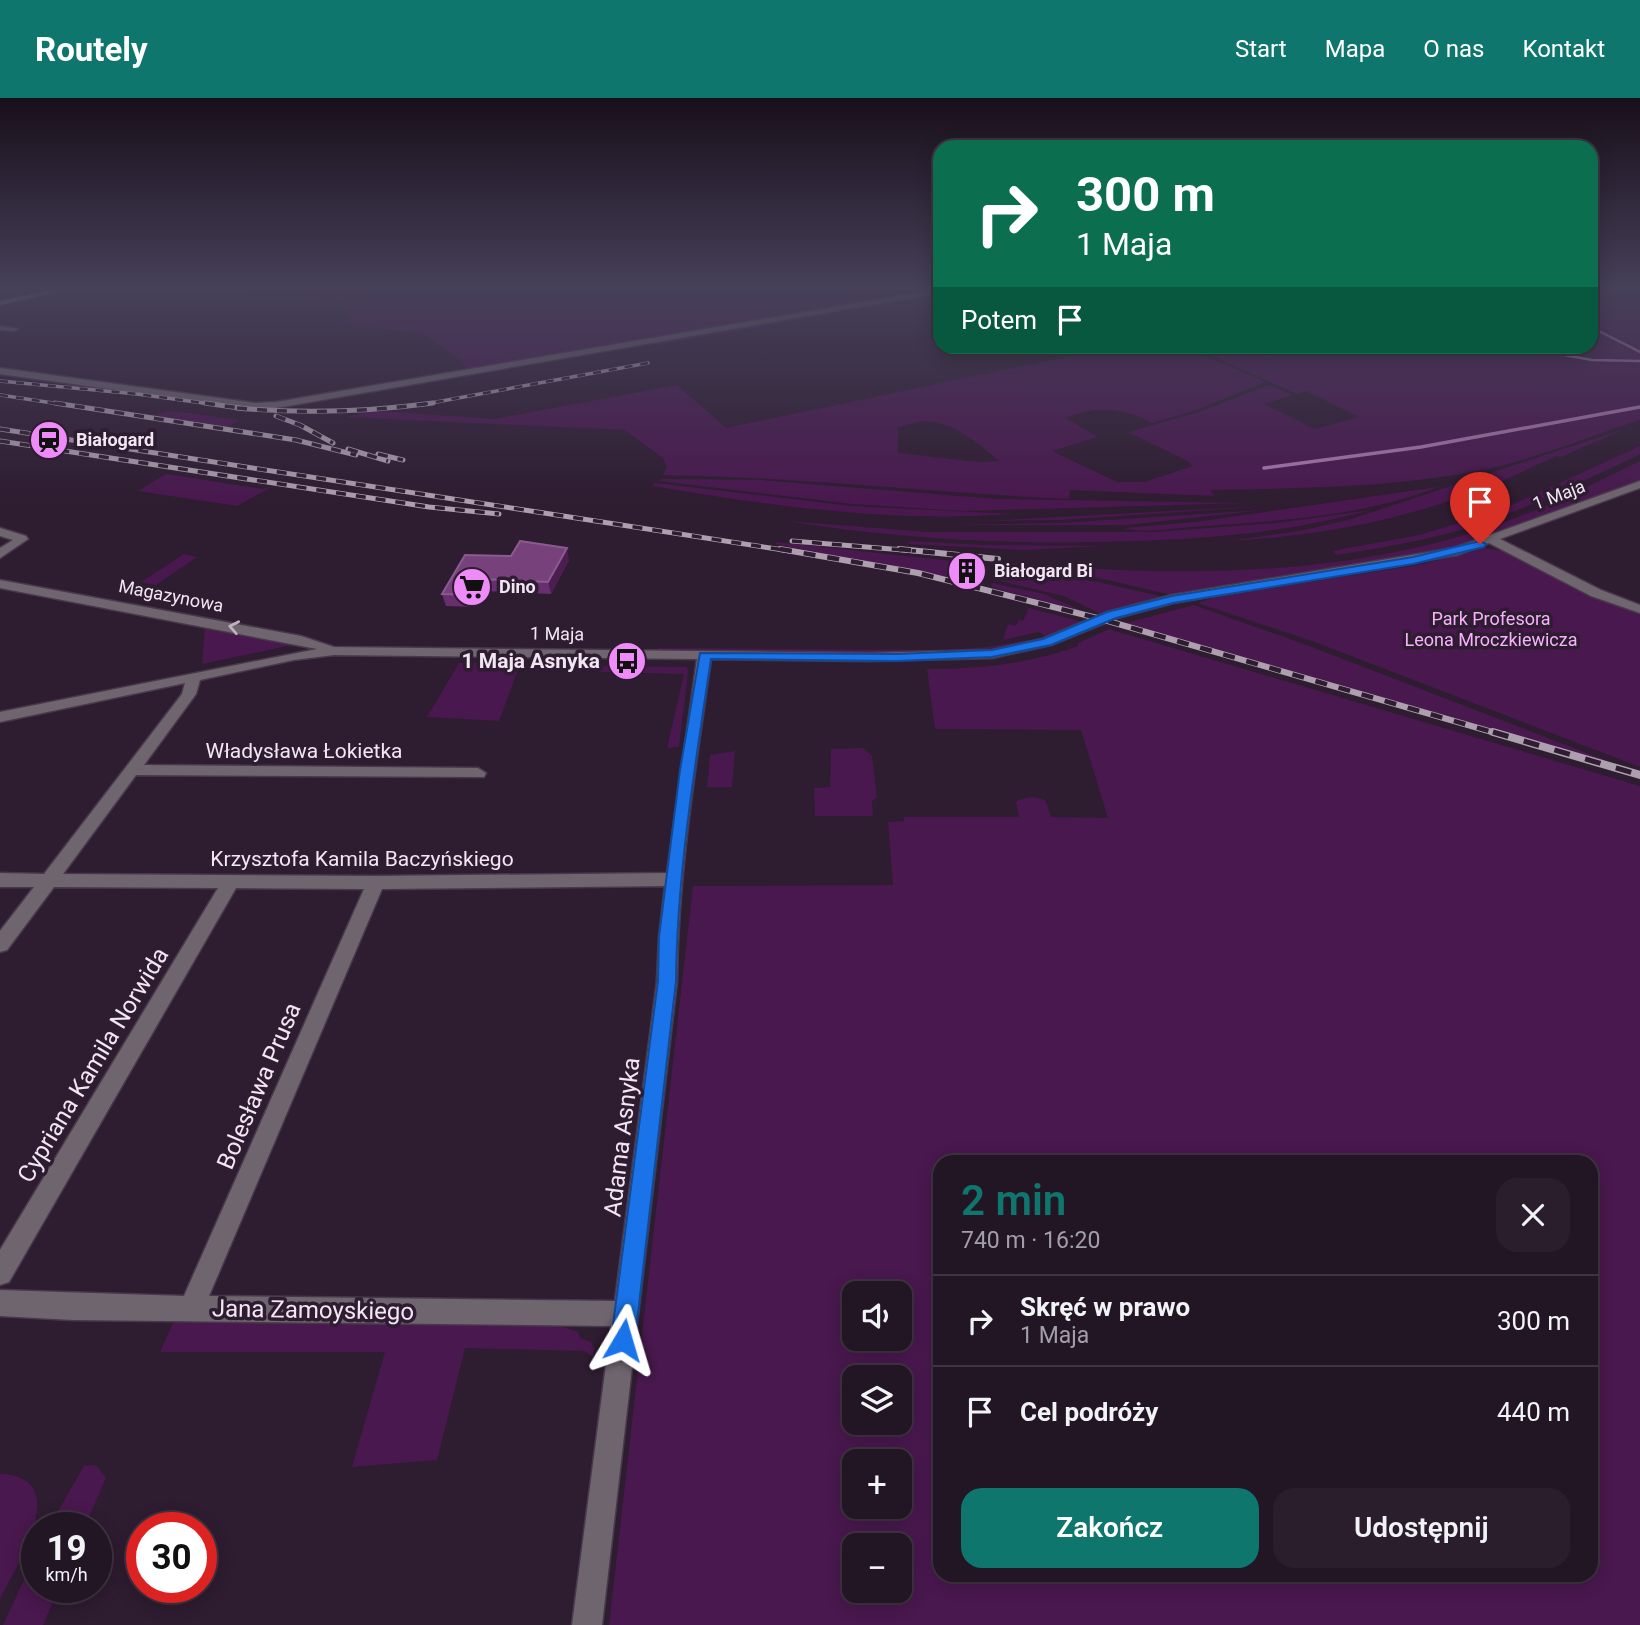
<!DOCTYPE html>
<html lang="pl">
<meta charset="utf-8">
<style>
:root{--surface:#221524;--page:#2a1e2c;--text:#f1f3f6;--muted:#a29fa6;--line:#3f3441;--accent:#0f766e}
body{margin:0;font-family:Roboto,sans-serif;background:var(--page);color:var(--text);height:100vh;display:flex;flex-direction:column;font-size:26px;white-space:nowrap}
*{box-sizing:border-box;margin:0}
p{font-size:23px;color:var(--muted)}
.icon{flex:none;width:38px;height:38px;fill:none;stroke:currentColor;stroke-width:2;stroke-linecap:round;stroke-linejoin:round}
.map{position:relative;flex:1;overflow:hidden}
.panel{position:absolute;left:933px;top:1057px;width:665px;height:427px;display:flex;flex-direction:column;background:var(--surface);border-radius:21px;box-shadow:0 4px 18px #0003,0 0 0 2px var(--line)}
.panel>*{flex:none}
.banner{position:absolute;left:933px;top:42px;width:665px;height:214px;border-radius:21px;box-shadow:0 4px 18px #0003,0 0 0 2px var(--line);background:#0b6e4f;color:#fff;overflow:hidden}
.controls{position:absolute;left:842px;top:1183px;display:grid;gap:14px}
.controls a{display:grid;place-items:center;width:70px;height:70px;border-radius:14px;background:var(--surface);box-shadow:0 4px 18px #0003,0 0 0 2px var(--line);font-size:35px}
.speed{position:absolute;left:21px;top:1414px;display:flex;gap:14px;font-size:35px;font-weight:700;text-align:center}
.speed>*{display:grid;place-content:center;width:91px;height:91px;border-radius:50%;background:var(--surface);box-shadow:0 4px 18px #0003,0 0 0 2px var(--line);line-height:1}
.speed small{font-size:18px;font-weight:400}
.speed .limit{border:10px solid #d22;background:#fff;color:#111}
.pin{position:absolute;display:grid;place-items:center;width:60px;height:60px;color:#fff;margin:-72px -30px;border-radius:50% 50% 50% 0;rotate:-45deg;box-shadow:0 0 7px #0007}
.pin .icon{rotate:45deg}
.me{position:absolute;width:77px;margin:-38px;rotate:7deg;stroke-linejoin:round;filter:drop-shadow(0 0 5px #0008)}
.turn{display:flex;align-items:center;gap:24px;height:147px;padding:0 28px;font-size:32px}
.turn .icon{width:91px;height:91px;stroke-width:2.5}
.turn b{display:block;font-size:49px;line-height:60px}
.then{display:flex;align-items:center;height:66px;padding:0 28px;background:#0003;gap:14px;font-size:26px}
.round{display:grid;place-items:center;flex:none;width:74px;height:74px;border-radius:21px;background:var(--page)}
.summary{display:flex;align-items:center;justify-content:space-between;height:119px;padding:0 28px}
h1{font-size:42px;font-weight:600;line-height:52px;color:var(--accent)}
.primary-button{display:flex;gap:14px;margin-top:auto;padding:14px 28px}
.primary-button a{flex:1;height:80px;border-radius:21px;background:var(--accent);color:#fff;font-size:28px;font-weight:600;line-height:80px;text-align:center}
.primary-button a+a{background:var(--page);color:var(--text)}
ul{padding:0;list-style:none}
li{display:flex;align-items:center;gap:21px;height:91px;padding:0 28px;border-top:2px solid var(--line)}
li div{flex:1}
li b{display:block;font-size:26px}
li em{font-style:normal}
header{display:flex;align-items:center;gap:42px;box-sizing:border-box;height:98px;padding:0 35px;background:var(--accent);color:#fff}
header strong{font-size:33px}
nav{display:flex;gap:38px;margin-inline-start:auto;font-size:24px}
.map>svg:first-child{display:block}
</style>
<header>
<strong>Routely</strong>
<nav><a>Start</a><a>Mapa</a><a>O nas</a><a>Kontakt</a></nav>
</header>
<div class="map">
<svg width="1640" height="1527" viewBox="0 0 1640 1527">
<rect width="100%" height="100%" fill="#2e1c30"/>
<g fill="#49184e" fill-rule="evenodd">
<polygon points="247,191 360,191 339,202 243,193"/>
<polygon points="371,191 940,191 467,271 460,262 422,235 339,225 350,219 337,210"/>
<path d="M1591,191H1640V322C1584,340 1529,364 1472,374C1386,390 1297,390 1210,392L1214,398L1070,392L1069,401C934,395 799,379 663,377L667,369L663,360L625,332L345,319L376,313L494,321L677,287L726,330L1119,248L1185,249L1265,284L1196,312L1152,325C1125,310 1095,307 1066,320L1098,339L1052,353L1117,384H1145L1192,368L1189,364L1128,334L1199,314L1269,287L1293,297L1264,306L1315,331L1359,319L1306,293L1297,296L1192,249L1591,248ZM923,323C953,323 977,344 999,363L978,364L898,355V329Z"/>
<polygon points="830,214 837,216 658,247 657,245"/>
<polygon points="172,313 240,322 226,330 130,316 153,317"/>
<path d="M1627,330L1561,359L1556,358C1523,373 1492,389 1458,400C1384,426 1306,439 1228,443L1304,432L1351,421Z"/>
<path d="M1640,348V356C1588,381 1537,406 1483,425C1436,441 1386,449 1337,457L1332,453L1419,437L1496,414Z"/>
<path d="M1640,363V382L1453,450L1172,497L1090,478L994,463C1156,479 1327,482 1484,431C1538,414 1589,388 1640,363Z"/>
<polygon points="166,376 263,391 273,388 237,408 138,393"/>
<polygon points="661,381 760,382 997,401 1250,405 962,413 852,406 660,383"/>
<path d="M655,385L852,408L1014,416C894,425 770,408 652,388Z"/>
<path d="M1438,389C1362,419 1275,423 1194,429C1173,430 1144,436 1124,430L1195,424Z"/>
<polygon points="1284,407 1060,422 983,423"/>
<polygon points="1264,412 1127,427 941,427 1060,425"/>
<path d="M1371,412C1281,437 1191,442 1098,444C991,446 892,440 787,423L928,434H1155L1277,425Z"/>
<polygon points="910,443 983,447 1104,448 1024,452 909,446"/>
<polygon points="776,444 952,463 946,479 775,446"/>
<polygon points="1485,450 1504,453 1640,514 1640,669 1312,543 1198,505 1218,498 1418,467"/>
<polygon points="184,456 197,459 156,487 141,484"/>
<polygon points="996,467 1098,484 1164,499 1101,516 1064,498 992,481"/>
<polygon points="992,485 1044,496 1085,514 991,489"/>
<polygon points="1194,507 1312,549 1628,671 1122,526"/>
<polygon points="1029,510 1083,524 1047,539 1039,534 1003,542 1008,526 1016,528 1019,522 1023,523"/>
<polygon points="205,528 297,546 202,566"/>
<path d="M1109,531L1640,688V1527H609L693,788L893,787L888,724L904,723V719H1019L1016,704C1023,698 1038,698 1046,703L1051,719L1108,720L1081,632L935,631L927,571C979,571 1029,566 1078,548V545ZM1591,1064V1477H940V1064ZM900,1195V1241H854V1195ZM900,1279V1325H854V1279ZM900,1363V1409H854V1363ZM854,1447H900V1493H854Z"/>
<path d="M1028,542L1029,544C984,554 940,554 895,555C817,556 738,554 660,553L657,550L945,552L987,549Z"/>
<polygon points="459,565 584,567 581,574 518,572 499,623 427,619"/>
<polygon points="600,568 687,569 688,574 679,649 667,650 684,576 598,574"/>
<polygon points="863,650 872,658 877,699 872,703 873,718 815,718 814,690 830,689 831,651"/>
<polygon points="735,653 732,689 707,689 710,657"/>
<polygon points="511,1223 556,1226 578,1234 580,1240 591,1244 594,1250 593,1259 585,1253 465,1250 437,1362 352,1369 385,1254 160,1254 173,1225"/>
<polygon points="96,1367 106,1380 84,1430 48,1430 84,1368"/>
<path d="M0,1376C75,1378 16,1468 0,1501Z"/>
<polygon points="37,1454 37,1489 59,1489 43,1527 3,1527"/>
</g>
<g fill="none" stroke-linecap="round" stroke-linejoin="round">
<g stroke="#a877ac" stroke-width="2.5">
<polyline points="1591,229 1640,254"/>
<polyline points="1514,248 1592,262 1640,263"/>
</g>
<polyline stroke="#a877ac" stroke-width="3.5" points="1264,370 1421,349 1640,309"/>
<defs>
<g id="minor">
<polygon points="940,191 940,195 276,310 255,311 0,276 0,270 255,305 276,304"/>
<polygon points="0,228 18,231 14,233 0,232"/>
<path d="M1640,383V390L1500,441L1601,492L1640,507V515L1591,498L1489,445L1457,457L1173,505L1117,520L1051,547L992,560L870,563L711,561C696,667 678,776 677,883L602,1527H572L611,1228L73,1222L0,1218V1192L184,1198L364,791L236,790L9,1184L0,1187V1152L218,790L54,789L7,852L0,854V833L34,789H0V775L44,776L182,596L185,585L0,624V614L317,551L0,490V482L301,538L334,549L870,555L992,552L1042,541L1107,514L1172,497L1454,450ZM334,557L697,561L667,775L376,778L63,776L136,677L484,679L486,675L478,670L144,667L196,596L200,582L294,562ZM665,788L659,839L657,883L615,1203L209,1198L382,791Z"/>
<polygon points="0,430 26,438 28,441 0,460 0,450 13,442 0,438"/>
</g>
<polygon id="major" points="56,191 70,191 0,207 0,203"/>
</defs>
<use href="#minor" stroke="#49384b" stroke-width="3"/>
<use href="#major" stroke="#49384b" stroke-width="3"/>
<use href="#minor" fill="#6e656f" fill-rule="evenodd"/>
<use href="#major" fill="#baa6bc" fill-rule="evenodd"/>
<defs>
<g id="rail-far3">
<polyline points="0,283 137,296 218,307"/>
<polyline points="0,297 66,307"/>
<polyline points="420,307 648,265"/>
</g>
<g id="rail-far2">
<polyline points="55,305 296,342 356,357"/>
<polyline points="205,305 246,311"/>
<path d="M237,310C303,316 367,314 433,305"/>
<polyline points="276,318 300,327 333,345"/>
<polyline points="0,331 790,453"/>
<polyline points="0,343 429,409 499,416"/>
<polyline points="348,351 388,363"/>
<polyline points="378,356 403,362"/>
<polyline points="792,443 916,453"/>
</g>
<g id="rail-far1">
<polyline points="780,451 918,475 1101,521 1499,636"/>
<polyline points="899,451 998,461"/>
</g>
<polyline id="rail" points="1493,634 1640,677"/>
</defs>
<use href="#rail-far3" stroke="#ad9fae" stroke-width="3.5"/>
<use href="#rail-far2" stroke="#ad9fae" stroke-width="5"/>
<use href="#rail-far1" stroke="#ad9fae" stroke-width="6"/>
<use href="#rail" stroke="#ad9fae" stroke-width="8"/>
<use href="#rail-far3" stroke="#2e1c30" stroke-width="2.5" stroke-dasharray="8" stroke-linecap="butt"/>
<use href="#rail-far2" stroke="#2e1c30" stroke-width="3.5" stroke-dasharray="10" stroke-linecap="butt"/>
<use href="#rail-far1" stroke="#2e1c30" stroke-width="4.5" stroke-dasharray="12" stroke-linecap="butt"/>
<use href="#rail" stroke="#2e1c30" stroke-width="5" stroke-dasharray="16" stroke-linecap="butt"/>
</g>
<polygon fill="#682e6e" points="511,458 569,462 551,496 484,493 475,509 446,508 442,496"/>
<g fill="#4b1e4f">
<polygon points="567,450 569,462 551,496 548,484"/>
<polygon points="481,481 484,493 475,509 472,497"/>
</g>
<polygon fill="#77427c" stroke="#8a5b8f" stroke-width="2" points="520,443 567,450 548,484 481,481 472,497 442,496 465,457 511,458"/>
<defs><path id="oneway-chevron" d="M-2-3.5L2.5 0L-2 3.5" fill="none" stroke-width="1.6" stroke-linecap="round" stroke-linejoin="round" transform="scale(1.75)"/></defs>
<use stroke="#bdb2be" href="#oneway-chevron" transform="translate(234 529) rotate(-169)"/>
<linearGradient id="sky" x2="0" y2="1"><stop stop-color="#190f1a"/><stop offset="0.47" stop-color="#464059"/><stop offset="1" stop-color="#464059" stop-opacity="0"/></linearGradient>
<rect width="1640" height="405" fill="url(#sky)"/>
<path fill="#1a73e8" stroke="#114b97" stroke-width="2" d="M1480,443L1486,446L1484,449L1413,466L1173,505L1116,520L1051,547L992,559L897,563L711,561C695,668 677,776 676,883L635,1242L631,1250L623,1253L615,1250L611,1242L658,883L659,839L680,672L700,555L897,556L992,552L1043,541L1107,514L1172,498L1413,459Z"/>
<defs>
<symbol id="station-disc" viewBox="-11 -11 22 22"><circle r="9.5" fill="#ee8bf8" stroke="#2e1c30"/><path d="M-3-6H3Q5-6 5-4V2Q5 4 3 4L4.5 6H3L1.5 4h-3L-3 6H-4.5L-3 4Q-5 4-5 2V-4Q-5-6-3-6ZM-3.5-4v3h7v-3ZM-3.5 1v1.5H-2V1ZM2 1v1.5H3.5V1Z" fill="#111"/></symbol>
<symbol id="building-disc" viewBox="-11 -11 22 22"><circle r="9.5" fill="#ee8bf8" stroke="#2e1c30"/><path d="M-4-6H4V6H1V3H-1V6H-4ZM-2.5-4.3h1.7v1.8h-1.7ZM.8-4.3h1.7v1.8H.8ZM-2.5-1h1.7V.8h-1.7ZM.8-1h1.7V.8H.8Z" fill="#111"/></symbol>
<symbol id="supermarket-disc" viewBox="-11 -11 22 22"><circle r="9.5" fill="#ee8bf8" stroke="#2e1c30"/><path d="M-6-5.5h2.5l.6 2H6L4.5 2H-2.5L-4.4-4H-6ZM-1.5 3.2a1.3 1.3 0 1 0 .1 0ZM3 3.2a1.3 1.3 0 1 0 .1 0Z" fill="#111"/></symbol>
<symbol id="bus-disc" viewBox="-11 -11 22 22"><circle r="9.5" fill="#ee8bf8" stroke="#2e1c30"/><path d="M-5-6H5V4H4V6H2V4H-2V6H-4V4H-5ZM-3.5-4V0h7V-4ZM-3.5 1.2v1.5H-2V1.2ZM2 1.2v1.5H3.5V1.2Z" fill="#111"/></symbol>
</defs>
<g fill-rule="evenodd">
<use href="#station-disc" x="27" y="320" width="44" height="44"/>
<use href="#building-disc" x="945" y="451" width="44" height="44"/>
<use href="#supermarket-disc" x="450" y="467" width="44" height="44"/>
<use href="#bus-disc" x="605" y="541" width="44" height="44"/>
</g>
<g text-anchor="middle" stroke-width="7" stroke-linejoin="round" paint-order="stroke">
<g font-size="18" font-weight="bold" fill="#f2e6f3" stroke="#2e1c30" text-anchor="start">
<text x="76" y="348">Białogard</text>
<text x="994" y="479">Białogard Bi</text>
<text x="499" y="495">Dino</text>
</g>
<g font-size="18" fill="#f2e6f3" stroke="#2e1c30">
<text transform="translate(1559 397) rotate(-21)" y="6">1 Maja</text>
<text transform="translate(171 498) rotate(11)" y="6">Magazynowa</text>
<text transform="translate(557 536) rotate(1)" y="6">1 Maja</text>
</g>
<g font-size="18" fill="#f7b1fd" stroke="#2e1c30">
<text x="1491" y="527">Park Profesora<tspan x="1491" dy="21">Leona Mroczkiewicza</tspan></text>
</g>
<g font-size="21" font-weight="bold" fill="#f2e6f3" stroke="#2e1c30" text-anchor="end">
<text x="600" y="570">1 Maja Asnyka</text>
</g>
<g font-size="21" fill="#f2e6f3" stroke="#2e1c30">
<text x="304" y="660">Władysława Łokietka</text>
<text x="362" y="768">Krzysztofa Kamila Baczyńskiego</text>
</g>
<g font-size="24" fill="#f2e6f3" stroke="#2e1c30">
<text transform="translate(93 967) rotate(-59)" y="8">Cypriana Kamila Norwida</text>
<text transform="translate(259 988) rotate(-67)" y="8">Bolesława Prusa</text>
<text transform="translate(622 1039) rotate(-83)" y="8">Adama Asnyka</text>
<text transform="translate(313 1212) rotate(1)" y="8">Jana Zamoyskiego</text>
</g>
</g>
</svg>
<div class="controls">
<a><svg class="icon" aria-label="sound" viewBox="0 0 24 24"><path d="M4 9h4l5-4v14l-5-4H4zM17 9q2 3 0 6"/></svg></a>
<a><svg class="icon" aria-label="layers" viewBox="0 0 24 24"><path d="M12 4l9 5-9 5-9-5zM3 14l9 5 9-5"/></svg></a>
<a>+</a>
<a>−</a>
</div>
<div class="speed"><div>19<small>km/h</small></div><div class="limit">30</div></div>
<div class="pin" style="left:1480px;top:446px;background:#d93025"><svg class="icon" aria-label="arrive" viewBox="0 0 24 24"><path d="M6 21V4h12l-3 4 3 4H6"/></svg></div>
<svg class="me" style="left:623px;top:1242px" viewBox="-20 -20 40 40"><path d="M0-17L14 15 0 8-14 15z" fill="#1a73e8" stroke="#fff" stroke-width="4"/></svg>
<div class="banner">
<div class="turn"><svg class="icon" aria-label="right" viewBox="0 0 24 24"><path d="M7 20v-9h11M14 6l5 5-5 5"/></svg><div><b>300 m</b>1 Maja</div></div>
<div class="then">Potem<svg class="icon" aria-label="arrive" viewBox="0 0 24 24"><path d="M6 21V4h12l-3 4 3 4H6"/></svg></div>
</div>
<section class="panel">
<div class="summary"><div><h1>2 min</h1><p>740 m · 16:20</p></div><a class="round"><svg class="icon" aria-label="close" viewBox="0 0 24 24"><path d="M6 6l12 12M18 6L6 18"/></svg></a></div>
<ul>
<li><svg class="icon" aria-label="right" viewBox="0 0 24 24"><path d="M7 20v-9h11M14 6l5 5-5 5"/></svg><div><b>Skręć w prawo</b><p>1 Maja</p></div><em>300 m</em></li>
<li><svg class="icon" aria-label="arrive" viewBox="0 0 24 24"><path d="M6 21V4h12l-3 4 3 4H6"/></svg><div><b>Cel podróży</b></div><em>440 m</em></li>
</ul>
<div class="primary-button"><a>Zakończ</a><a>Udostępnij</a></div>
</section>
</div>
